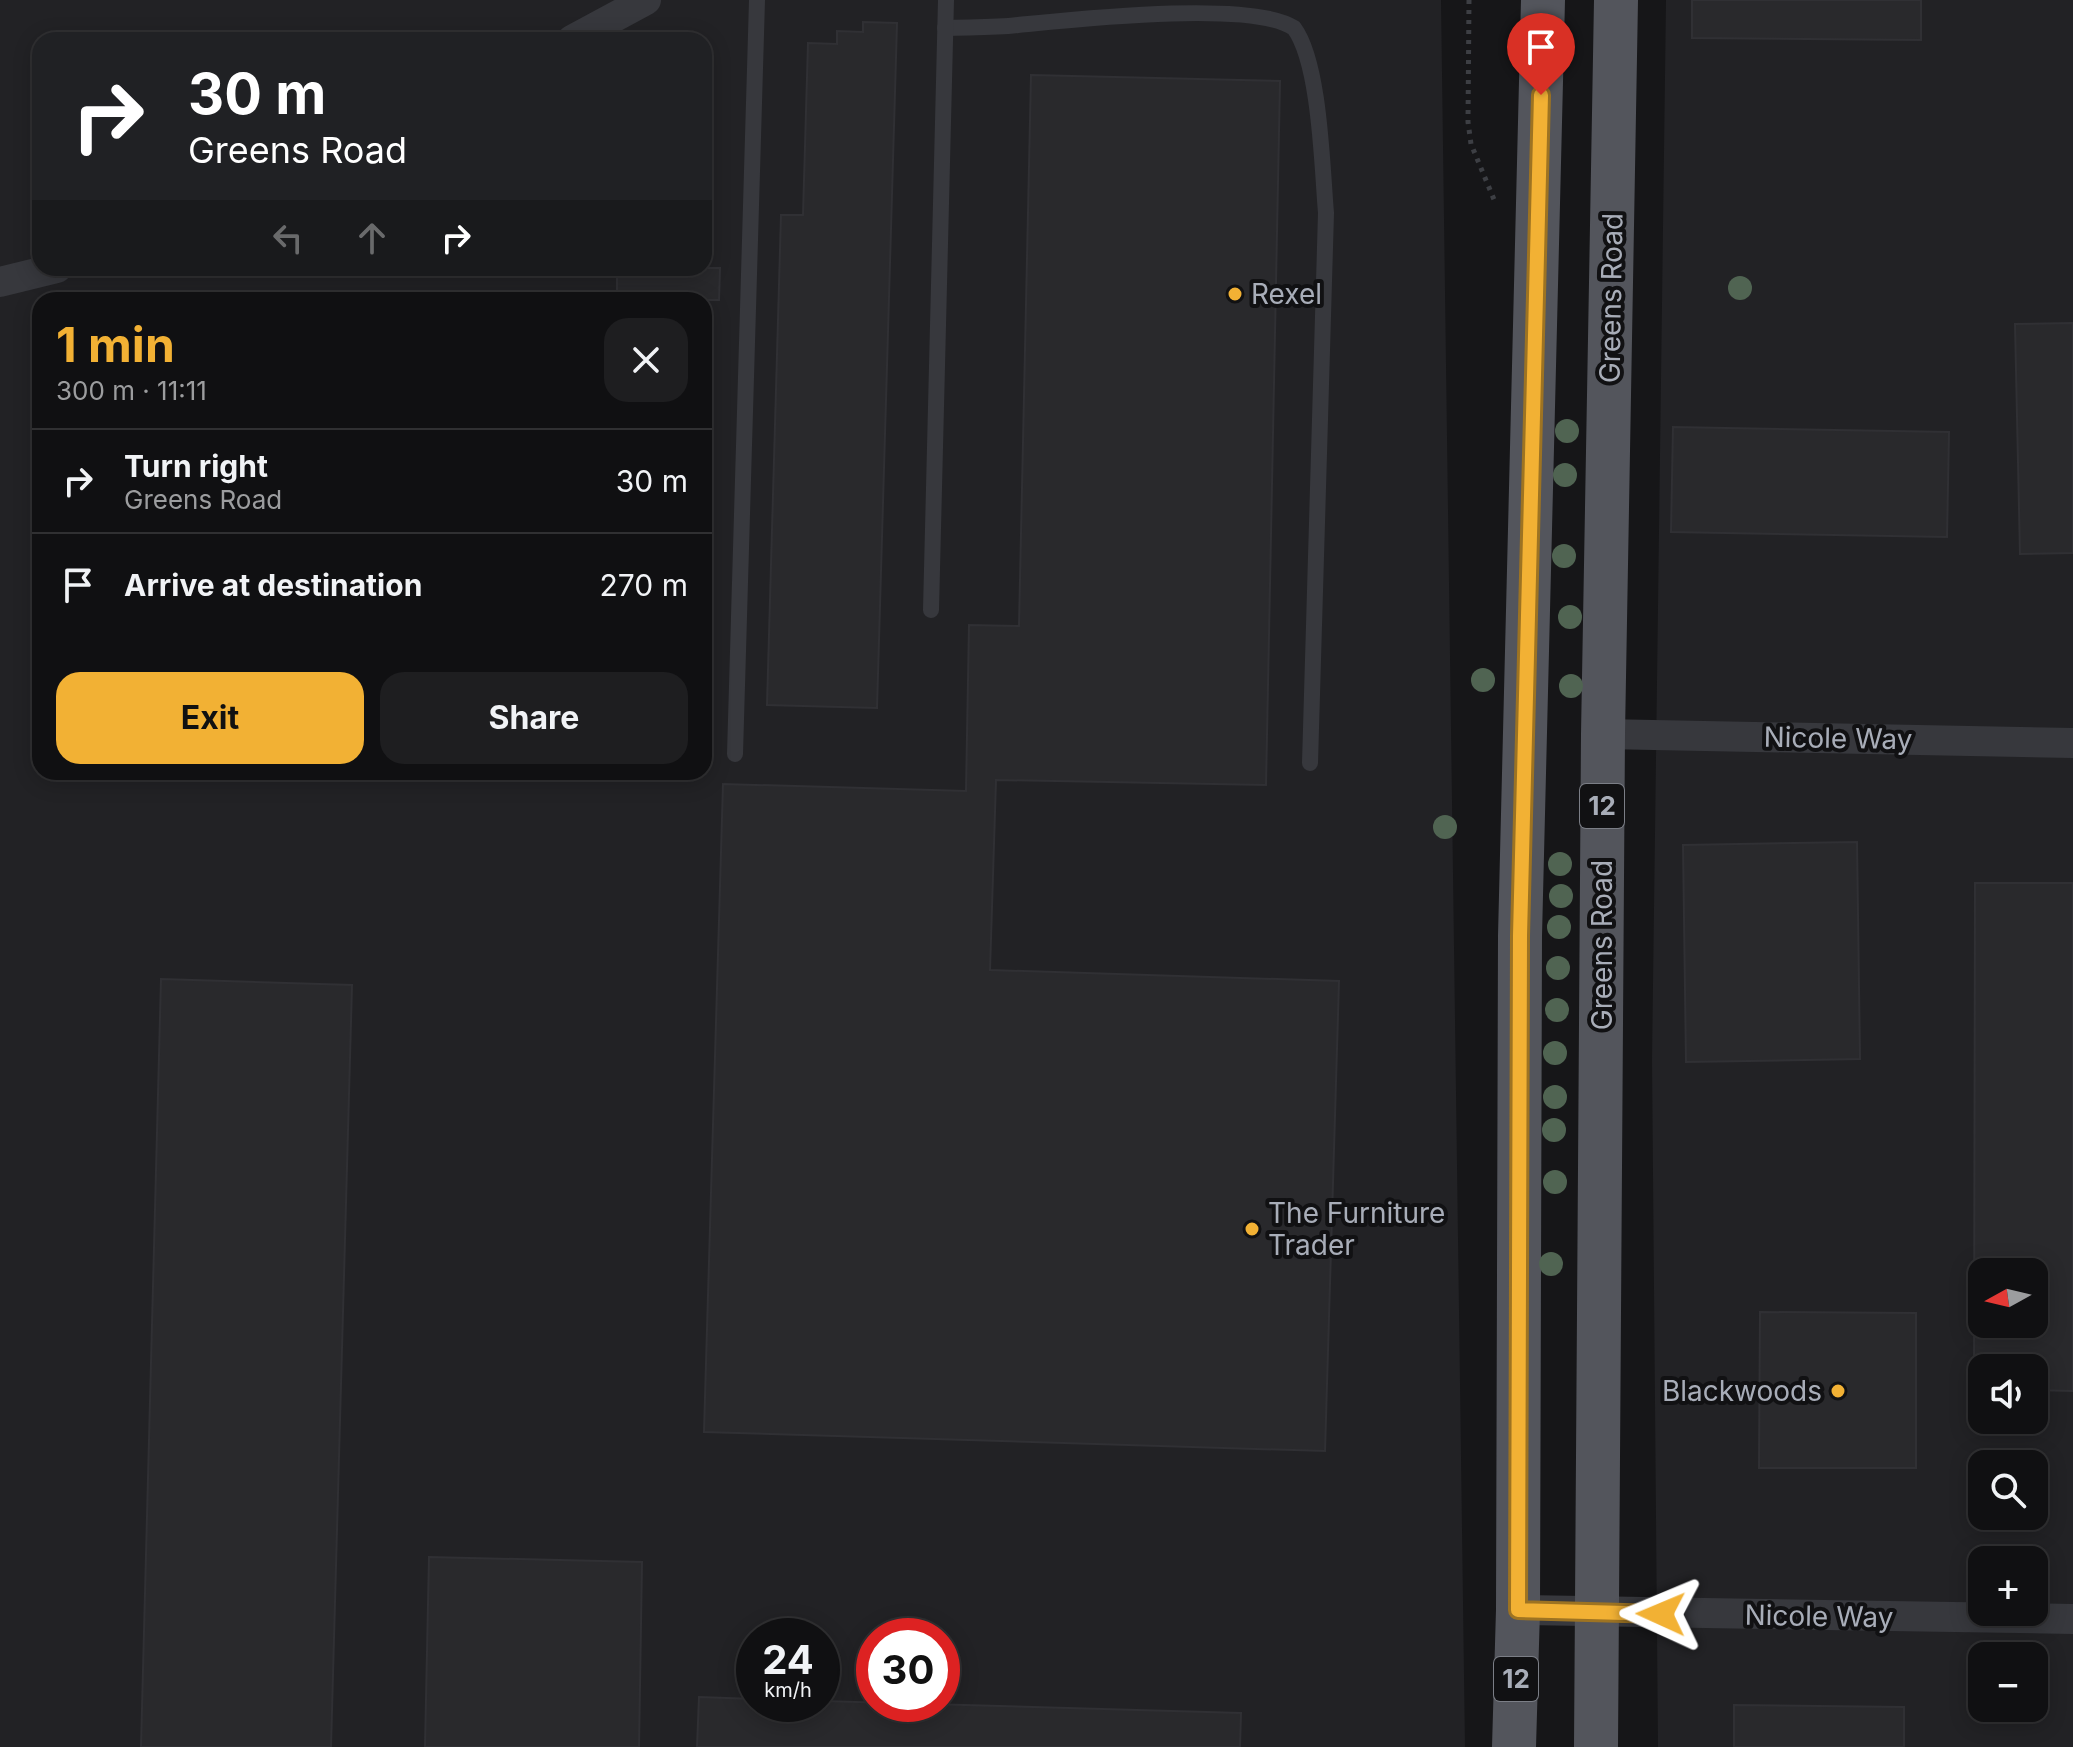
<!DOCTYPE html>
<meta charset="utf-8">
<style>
:root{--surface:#101012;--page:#1e1e20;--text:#f1f3f6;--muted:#9c9d9f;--line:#303032;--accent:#f2b134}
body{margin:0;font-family:Inter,sans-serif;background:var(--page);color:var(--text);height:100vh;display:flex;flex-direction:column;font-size:30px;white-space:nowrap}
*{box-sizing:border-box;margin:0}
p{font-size:26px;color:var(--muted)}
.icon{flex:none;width:44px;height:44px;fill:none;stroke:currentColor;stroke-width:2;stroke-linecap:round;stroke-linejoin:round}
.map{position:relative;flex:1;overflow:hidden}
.sheet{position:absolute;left:32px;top:292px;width:680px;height:488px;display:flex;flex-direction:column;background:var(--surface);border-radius:24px;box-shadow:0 4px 20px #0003,0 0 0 2px var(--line)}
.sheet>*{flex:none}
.top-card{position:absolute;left:32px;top:32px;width:680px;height:244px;border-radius:24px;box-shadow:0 4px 20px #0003,0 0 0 2px var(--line);background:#202124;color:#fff;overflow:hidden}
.needle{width:52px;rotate:262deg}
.controls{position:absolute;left:1968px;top:1258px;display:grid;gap:16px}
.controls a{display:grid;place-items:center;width:80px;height:80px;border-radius:16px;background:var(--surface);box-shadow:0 4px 20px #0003,0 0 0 2px var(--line);font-size:40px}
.speed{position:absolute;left:736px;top:1618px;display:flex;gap:16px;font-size:40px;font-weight:700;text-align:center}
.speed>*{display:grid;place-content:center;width:104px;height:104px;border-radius:50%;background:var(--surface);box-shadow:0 4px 20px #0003,0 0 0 2px var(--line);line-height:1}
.speed small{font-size:20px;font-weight:400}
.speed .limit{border:12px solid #d22;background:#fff;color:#111}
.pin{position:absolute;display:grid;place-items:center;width:68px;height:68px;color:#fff;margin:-82px -34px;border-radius:50% 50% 50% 0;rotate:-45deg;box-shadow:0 0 8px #0007}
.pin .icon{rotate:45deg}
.me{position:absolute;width:88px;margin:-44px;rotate:271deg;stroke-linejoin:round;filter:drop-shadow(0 0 6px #0008)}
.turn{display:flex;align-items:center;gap:28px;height:168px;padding:0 24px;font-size:36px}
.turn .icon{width:104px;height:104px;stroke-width:2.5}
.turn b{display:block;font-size:56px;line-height:68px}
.lanes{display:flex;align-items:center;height:76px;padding:0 24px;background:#0003;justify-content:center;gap:40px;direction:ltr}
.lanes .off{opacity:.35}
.round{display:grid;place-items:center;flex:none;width:84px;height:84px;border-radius:24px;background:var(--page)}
.headline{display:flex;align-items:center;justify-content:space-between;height:136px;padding:0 24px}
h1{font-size:48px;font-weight:700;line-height:60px;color:var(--accent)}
.action{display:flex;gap:16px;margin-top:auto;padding:16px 24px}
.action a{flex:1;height:92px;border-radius:24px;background:var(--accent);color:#111;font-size:32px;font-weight:700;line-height:92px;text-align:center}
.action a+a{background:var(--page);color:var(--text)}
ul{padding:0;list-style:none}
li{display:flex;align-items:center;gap:24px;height:104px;padding:0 24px;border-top:2px solid var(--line)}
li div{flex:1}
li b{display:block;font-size:30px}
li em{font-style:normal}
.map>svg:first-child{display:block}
</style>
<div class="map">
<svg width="2073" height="1747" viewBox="0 0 2073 1747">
<rect width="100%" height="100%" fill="#161618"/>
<g fill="#222225" fill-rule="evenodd">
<path d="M0,0H1441L1465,1747H0ZM40,40H704V268H40ZM40,300H704V772H40ZM754,1636H822V1704H754ZM874,1636H942V1704H874Z"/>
<path d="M1666,0H2073V1747H1658L1652,1060ZM1982,1272H2034V1324H1982ZM1982,1368H2034V1420H1982ZM1982,1464H2034V1516H1982ZM1982,1560H2034V1612H1982ZM1982,1656H2034V1708H1982Z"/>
</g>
<g fill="#29292c" stroke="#303034" stroke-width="2" fill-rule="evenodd">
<polygon points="1692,0 1921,0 1921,40 1692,38"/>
<polygon points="863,22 897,23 877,708 767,705 781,215 803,215 808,43 837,44 837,31 863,32"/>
<polygon points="1031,75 1280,81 1266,785 996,780 990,970 1339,981 1325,1451 704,1432 723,784 966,791 969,625 1019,626"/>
<polygon points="617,268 720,268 719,300 617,300"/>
<polygon points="2073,323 2073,553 2020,554 2015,324"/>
<polygon points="1673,427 1949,432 1947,537 1671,532"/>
<polygon points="1857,842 1860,1059 1686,1062 1683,845"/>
<path d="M1975,883H2073V1391L2034,1390V1368H1982V1390H1974ZM1982,1272H2034V1324H1982Z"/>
<polygon points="161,979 352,985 331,1747 141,1747"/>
<polygon points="1760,1312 1916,1313 1916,1468 1759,1468"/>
<polygon points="429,1557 642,1562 639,1747 425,1747"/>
<polygon points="699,1697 754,1699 754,1704 822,1704 822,1701 1241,1713 1240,1747 697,1747"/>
<polygon points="1734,1705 1904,1707 1904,1747 1734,1747"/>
</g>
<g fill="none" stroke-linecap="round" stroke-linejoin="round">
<polyline stroke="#3d3f44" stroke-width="5" stroke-dasharray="4 6" stroke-linecap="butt" points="1469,0 1468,122 1471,144 1495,202"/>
<g stroke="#37383d" stroke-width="16">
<path d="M945,28C969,27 994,28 1018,25C1079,19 1252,0 1294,28C1320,63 1322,167 1326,213L1310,763"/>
<polyline points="931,610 946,0"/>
<polyline points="735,754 757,0"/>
</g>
<g stroke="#37383d" stroke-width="30">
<polyline points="572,40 646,0"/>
<polyline points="0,282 57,268"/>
<polyline points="1603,734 2073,743"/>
<polyline points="1518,1610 2073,1619"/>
</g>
<g stroke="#53555c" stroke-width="44">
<polyline points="1514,1747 1518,1610 1520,936 1543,0"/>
<polyline points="1596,1747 1603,734 1616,0"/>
</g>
</g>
<g fill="#506452">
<circle cx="1740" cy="288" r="12"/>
<circle cx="1567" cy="431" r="12"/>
<circle cx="1565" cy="475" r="12"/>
<circle cx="1564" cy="556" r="12"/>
<circle cx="1570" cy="617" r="12"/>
<circle cx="1483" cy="680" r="12"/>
<circle cx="1571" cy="686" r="12"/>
<circle cx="1445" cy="827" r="12"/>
<circle cx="1560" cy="864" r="12"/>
<circle cx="1561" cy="896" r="12"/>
<circle cx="1559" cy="927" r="12"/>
<circle cx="1558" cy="968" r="12"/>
<circle cx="1557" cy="1010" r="12"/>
<circle cx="1555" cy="1053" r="12"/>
<circle cx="1555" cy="1097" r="12"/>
<circle cx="1554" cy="1130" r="12"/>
<circle cx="1555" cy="1182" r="12"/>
<circle cx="1551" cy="1264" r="12"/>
</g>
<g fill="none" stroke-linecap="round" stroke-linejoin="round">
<defs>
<polyline id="route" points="1541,95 1520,936 1518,1610 1661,1614"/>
</defs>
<use href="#route" stroke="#9d7322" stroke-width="20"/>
<use href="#route" stroke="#f2b134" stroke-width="14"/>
</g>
<g fill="#f2b134" stroke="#111113" stroke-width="3">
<circle cx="1235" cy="294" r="8"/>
<circle cx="1252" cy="1229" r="8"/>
<circle cx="1838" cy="1391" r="8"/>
</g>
<g text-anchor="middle" stroke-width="8" stroke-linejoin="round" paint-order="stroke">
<g fill="#111113" stroke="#7b7e86" stroke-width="2">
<rect x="1580" y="784" width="44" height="44" rx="6"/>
<rect x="1494" y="1657" width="44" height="44" rx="6"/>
</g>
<g font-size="26" font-weight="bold" fill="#a8adb8">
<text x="1602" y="815">12</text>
<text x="1516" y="1688">12</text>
</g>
<g font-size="28" fill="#a8adb8" stroke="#111113" text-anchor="start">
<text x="1251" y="304">Rexel</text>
<text x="1268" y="1223">The Furniture<tspan x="1268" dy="32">Trader</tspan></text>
<text x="1822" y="1401" text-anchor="end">Blackwoods</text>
</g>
<g font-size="28" fill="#a8adb8" stroke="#111113">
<text transform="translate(1611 298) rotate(-89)" y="10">Greens Road</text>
<text transform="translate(1838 738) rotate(1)" y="10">Nicole Way</text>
<text transform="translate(1602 945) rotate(-90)" y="10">Greens Road</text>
<text transform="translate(1819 1616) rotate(1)" y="10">Nicole Way</text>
</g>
</g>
</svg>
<div class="controls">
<a><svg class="needle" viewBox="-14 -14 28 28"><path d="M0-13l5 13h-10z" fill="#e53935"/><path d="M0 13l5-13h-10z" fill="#9c9d9f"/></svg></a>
<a><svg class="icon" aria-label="sound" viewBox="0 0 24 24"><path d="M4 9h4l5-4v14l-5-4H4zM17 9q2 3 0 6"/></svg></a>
<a><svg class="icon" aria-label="search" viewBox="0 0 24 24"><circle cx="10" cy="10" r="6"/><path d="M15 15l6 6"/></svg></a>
<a>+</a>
<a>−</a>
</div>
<div class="speed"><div>24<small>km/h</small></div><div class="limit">30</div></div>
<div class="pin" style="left:1541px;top:95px;background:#d93025"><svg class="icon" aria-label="arrive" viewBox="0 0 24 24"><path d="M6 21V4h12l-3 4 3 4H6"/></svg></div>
<svg class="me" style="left:1661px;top:1614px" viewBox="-20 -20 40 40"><path d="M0-17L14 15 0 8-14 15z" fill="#f2b134" stroke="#fff" stroke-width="4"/></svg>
<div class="top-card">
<div class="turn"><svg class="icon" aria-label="right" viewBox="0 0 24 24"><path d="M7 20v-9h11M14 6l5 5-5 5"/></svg><div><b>30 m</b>Greens Road</div></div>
<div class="lanes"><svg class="icon off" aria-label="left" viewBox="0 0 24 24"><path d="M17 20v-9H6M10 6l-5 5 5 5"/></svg><svg class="icon off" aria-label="ahead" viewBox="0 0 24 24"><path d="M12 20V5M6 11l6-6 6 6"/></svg><svg class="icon" aria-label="right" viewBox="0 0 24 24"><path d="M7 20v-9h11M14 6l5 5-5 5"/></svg></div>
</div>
<section class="sheet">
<div class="headline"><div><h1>1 min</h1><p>300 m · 11:11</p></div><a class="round"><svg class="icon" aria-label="close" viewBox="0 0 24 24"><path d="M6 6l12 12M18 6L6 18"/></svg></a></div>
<ul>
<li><svg class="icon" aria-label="right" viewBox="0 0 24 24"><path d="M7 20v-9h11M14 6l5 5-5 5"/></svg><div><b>Turn right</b><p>Greens Road</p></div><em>30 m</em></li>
<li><svg class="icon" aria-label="arrive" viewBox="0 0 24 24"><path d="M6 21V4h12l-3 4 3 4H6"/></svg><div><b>Arrive at destination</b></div><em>270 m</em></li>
</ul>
<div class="action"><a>Exit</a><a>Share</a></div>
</section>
</div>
